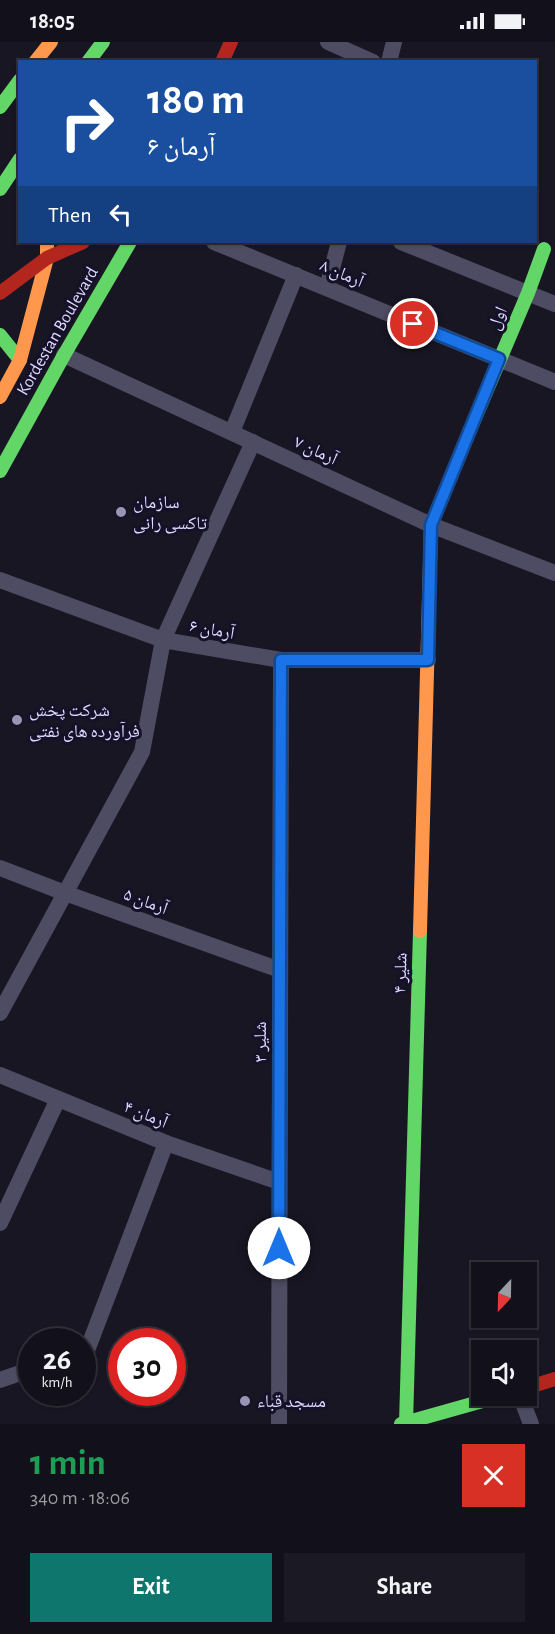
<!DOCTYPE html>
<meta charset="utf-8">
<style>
:root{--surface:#12101a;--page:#1b1923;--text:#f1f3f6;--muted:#9c9da2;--line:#313039;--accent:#0f766e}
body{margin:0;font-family:"Alegreya Sans","Noto Naskh Arabic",sans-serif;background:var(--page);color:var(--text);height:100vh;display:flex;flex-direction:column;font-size:22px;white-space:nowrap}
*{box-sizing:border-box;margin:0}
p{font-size:20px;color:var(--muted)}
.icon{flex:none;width:33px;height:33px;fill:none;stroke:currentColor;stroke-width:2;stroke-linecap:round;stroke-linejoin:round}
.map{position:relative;height:1382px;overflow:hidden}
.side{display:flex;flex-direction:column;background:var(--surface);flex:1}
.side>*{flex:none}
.top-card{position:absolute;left:18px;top:18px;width:519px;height:183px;border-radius:0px;box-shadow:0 2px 4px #0004,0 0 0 2px var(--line);background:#1a4fa0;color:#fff;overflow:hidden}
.needle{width:39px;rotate:202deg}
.tools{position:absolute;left:471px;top:1220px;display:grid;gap:12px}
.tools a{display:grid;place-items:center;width:66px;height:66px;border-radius:0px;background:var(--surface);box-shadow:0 2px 4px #0004,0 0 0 2px var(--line);font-size:30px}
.speed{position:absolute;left:18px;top:1286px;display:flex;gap:12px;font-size:30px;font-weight:700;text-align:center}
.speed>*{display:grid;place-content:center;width:78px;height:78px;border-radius:50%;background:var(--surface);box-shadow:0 2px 4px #0004,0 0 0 2px var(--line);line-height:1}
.speed small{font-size:15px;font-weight:400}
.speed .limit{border:9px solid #d22;background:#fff;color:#111}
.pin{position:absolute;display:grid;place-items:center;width:51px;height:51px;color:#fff;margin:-26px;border:3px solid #fff;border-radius:50%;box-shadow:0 2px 6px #0007}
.me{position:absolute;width:66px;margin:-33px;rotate:0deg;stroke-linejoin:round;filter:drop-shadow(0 0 4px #0008)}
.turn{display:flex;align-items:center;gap:21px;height:126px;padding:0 30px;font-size:27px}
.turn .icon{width:78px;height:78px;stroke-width:2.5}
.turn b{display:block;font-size:42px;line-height:51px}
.then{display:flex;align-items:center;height:57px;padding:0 30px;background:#0003;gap:12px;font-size:22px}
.round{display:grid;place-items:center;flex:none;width:63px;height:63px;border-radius:0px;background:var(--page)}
.summary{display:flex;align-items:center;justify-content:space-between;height:102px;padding:0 30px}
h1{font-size:36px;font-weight:700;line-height:45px;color:#1e9e55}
.cta{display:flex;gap:12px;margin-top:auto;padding:12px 30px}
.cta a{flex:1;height:69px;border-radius:0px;background:var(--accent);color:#fff;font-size:24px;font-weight:700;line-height:69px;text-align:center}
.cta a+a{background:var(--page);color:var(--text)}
.status{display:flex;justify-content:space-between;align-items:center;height:42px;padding:0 30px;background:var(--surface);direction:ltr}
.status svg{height:16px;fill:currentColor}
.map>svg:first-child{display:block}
</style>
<div class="status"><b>18:05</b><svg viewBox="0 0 49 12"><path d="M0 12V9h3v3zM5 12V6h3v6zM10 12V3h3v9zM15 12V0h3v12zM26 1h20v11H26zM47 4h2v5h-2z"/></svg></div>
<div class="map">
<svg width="555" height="1382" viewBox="0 0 555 1382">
<rect width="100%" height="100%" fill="#181623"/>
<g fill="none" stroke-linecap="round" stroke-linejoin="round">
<g stroke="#4d4c62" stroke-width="16">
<polyline points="328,0 373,20"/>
<polyline points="389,20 394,0"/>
<polyline points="214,200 555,340"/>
<polyline points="401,200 555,262"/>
<polyline points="327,246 339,200"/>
<polyline points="64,313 431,483 555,531"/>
<polyline points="232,390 296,233"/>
<polyline points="0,538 163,598 281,618 428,618"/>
<polyline points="0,826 65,851 280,928"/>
<polyline points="0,971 142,710 163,598 253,400"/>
<polyline points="0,1033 166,1101 279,1140"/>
<polyline points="0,1181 58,1057"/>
<polyline points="82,1308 88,1306 166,1101"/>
<polyline points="0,1338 32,1327"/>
<polyline points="520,1353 531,1382"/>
<polyline points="279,1382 281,618"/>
</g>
<g stroke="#63d668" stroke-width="14">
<polyline points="88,20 103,0"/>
<polyline points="0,65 20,38"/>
<polyline points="0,147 20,117"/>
<polyline points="0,293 20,318"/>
<polyline points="470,388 528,251 544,207"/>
<polyline points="0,429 64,313 130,200"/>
<polyline points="401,1382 504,1353"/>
<polyline points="406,1382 420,889"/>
</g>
<g stroke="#ff974d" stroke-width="14">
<polyline points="35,20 51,0"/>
<polyline points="0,355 20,318 47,216 47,200"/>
<polyline points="420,889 431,483 470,388"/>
</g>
<g stroke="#b3261e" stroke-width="14">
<polyline points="222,20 231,0"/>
<polyline points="0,251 47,216 83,200"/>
<polyline points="526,1346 555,1337"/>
</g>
</g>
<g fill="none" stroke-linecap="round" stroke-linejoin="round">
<defs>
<polyline id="route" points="279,1206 281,618 428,618 431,483 499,317 413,282"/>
</defs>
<use href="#route" stroke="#114b97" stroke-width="15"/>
<use href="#route" stroke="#1a73e8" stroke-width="10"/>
</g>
<g fill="#9995b1" stroke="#151128" stroke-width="2">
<circle cx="121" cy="470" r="6"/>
<circle cx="17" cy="678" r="6"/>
<circle cx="245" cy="1359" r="6"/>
</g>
<g text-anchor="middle" stroke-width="6" stroke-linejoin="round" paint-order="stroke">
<g font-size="18" fill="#ded9fd" stroke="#151128">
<text transform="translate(342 231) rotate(23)" y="6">آرمان ۸</text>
<text transform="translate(497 276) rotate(-66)" y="6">اول</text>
<text transform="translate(57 289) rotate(-60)" y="6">Kordestan Boulevard</text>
<text transform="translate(316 408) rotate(25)" y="6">آرمان ۷</text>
<text transform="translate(212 587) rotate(10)" y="6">آرمان ۶</text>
<text transform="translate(146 859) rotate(20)" y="6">آرمان ۵</text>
<text transform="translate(400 931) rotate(-88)" y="6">شلیر ۴</text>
<text transform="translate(260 1000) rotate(-90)" y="6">شلیر ۳</text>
<text transform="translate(146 1072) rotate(22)" y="6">آرمان ۴</text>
</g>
<g font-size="18" fill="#ded9fd" stroke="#151128" text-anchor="start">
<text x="133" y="466">سازمان<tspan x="133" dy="21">تاکسی رانی</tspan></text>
<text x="29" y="674">شرکت پخش<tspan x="29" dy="21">فرآورده های نفتی</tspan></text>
<text x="257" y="1365">مسجد قباء</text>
</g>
</g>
</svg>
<div class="tools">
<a><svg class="needle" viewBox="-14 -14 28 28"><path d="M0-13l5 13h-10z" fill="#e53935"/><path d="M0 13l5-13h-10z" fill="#9c9da2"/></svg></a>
<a><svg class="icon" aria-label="sound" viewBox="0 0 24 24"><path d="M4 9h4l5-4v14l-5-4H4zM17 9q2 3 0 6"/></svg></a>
</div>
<div class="speed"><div>26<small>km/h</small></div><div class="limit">30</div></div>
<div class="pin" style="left:413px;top:282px;background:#d93025"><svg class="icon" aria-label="arrive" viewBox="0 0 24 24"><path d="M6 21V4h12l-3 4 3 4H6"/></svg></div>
<svg class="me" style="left:279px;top:1206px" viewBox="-20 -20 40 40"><circle r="19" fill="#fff"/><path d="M0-13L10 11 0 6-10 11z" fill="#1a73e8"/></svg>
<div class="top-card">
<div class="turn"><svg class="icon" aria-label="right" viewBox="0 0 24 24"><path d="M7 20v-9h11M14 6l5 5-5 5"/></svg><div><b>180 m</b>آرمان ۶</div></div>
<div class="then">Then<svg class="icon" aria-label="left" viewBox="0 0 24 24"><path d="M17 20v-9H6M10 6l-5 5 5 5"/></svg></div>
</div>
</div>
<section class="side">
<div class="summary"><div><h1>1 min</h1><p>340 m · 18:06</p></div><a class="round" style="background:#d93025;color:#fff"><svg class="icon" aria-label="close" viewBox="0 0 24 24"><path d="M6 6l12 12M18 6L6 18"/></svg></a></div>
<div class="cta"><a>Exit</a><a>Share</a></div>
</section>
